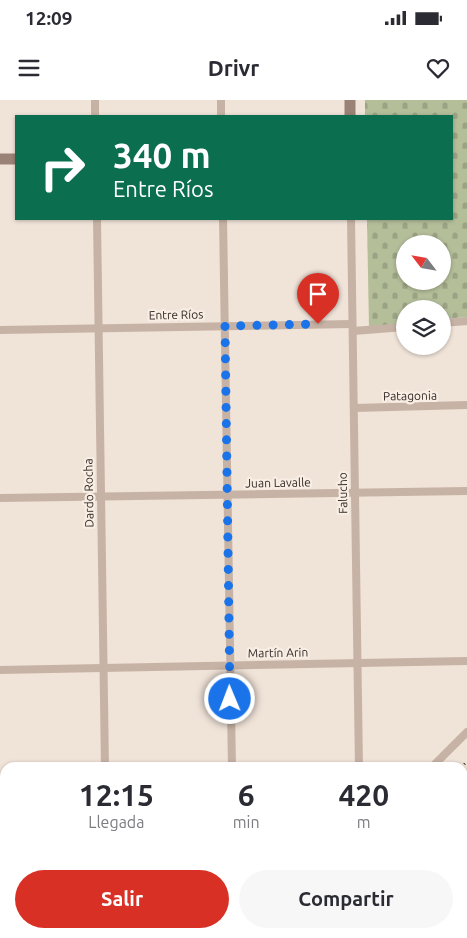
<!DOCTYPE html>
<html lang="es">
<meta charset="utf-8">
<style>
:root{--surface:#fff;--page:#f7f7f7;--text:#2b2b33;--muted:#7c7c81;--accent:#d93025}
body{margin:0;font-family:Ubuntu,sans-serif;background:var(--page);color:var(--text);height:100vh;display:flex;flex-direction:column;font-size:19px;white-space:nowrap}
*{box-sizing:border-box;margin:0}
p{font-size:16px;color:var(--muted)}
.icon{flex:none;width:28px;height:28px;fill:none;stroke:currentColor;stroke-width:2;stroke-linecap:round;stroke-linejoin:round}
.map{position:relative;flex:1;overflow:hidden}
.details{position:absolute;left:0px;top:662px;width:468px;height:176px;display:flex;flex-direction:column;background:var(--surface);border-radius:15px 15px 0 0;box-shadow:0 1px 4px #0004}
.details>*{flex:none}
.banner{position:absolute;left:15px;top:15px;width:438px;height:105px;border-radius:0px;box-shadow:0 1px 4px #0004;background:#0b6e4f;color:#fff;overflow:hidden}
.needle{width:32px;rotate:301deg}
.tools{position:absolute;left:396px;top:135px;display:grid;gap:10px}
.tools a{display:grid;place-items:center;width:55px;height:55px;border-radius:50%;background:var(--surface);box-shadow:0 1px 4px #0004;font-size:25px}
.pin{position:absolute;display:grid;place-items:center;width:42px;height:42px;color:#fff;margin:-51px -21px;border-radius:50% 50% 50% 0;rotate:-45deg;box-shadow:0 0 5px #0007}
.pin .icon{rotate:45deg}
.me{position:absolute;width:55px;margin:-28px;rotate:359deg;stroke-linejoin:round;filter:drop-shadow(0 0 4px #0008)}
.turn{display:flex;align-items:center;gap:18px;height:105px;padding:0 15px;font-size:22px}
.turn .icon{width:65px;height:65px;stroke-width:2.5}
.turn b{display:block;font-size:35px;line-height:42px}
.eta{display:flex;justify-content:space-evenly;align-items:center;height:85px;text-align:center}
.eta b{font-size:30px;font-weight:600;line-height:35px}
.primary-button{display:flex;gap:10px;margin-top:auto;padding:10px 15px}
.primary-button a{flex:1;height:58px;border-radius:30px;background:var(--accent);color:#fff;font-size:20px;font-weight:600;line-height:58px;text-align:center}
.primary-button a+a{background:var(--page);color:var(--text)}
.status{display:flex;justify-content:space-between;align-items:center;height:35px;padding:0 25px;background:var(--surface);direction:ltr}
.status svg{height:14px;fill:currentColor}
header{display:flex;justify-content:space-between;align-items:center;height:65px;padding:0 15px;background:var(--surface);font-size:22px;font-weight:600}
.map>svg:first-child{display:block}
</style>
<div class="status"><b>12:09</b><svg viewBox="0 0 49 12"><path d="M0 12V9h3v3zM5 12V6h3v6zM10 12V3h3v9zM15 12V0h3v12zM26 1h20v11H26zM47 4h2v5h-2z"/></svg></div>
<header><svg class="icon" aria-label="menu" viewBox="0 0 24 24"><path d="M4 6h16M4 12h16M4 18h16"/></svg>Drivr<svg class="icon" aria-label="heart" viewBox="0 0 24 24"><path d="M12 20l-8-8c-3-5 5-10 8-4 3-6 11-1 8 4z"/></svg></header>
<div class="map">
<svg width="467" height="838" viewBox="0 0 467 838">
<defs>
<pattern id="cemetery-stones" width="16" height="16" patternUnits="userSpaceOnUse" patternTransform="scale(1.25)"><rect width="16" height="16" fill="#b4be99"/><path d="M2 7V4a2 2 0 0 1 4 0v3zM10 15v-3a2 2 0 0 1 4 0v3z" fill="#9ba384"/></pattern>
</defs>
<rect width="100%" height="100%" fill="#f0e3d8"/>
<path fill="url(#cemetery-stones)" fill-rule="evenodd" d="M365,0H467V217L443,219L442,209H405V224L369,228L367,119H451V16H365ZM405,144H442V181H405Z"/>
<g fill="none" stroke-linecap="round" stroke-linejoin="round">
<g stroke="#c7b3a5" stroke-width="8">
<polyline points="95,0 95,16"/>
<polyline points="221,0 221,16"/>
<polyline points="97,119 105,668"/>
<polyline points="223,119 232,668"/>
<polyline points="351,119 359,668"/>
<polyline points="442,223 467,221"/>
<polyline points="0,230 352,224"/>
<polyline points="353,231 405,227"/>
<polyline points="354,308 467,305"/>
<polyline points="0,398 467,391"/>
<polyline points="0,570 467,561"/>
<polyline points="431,668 467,632"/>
<polyline points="0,739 5,739"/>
<polyline points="462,777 467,777"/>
<polyline points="107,834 107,838"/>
<polyline points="234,834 234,838"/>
<polyline points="361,834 361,838"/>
<polyline points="258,838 262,834"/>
</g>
<g stroke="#9b8277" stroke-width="11">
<polyline points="350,0 350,16"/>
<polyline points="0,59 16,59"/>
<polyline points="462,701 467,696"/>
<polyline points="324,838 328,834"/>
</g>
<g stroke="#332926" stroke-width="2.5" stroke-dasharray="1 4" stroke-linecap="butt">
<polyline points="461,668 467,661"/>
<polyline points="286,838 290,834"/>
</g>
</g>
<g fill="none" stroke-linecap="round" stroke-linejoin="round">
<polyline stroke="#1a73e8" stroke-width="9" stroke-dasharray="0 16.2" points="230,599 225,226 318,224"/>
</g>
<g text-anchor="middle" stroke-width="4.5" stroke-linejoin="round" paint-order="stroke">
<g font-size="12" fill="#332926" stroke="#f8eee4">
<text transform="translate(176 215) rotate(-1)" y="4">Entre Ríos</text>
<text transform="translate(410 296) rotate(-1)" y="4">Patagonia</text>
<text transform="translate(278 383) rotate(-1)" y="4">Juan Lavalle</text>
<text transform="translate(89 393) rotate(-91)" y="4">Dardo Rocha</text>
<text transform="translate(343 393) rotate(-91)" y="4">Falucho</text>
<text transform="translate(278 553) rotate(-1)" y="4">Martín Arin</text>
</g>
</g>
</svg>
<div class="tools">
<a><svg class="needle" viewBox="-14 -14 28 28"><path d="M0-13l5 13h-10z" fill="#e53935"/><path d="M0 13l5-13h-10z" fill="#7c7c81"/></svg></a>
<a><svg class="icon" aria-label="layers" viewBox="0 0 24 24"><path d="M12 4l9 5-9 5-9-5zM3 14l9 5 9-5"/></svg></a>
</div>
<div class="pin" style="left:318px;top:224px;background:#d93025"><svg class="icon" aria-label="arrive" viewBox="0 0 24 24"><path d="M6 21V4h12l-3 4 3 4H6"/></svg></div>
<svg class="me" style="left:230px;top:599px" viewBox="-20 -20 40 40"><circle r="17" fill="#1a73e8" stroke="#fff" stroke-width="3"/><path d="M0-11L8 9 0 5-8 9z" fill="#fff"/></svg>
<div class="banner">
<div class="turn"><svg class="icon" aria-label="right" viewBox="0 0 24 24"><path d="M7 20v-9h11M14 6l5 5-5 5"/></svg><div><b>340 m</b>Entre Ríos</div></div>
</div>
<section class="details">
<div class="eta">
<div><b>12:15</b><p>Llegada</p></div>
<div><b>6</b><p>min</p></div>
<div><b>420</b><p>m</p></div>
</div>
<div class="primary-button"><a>Salir</a><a>Compartir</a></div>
</section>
</div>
